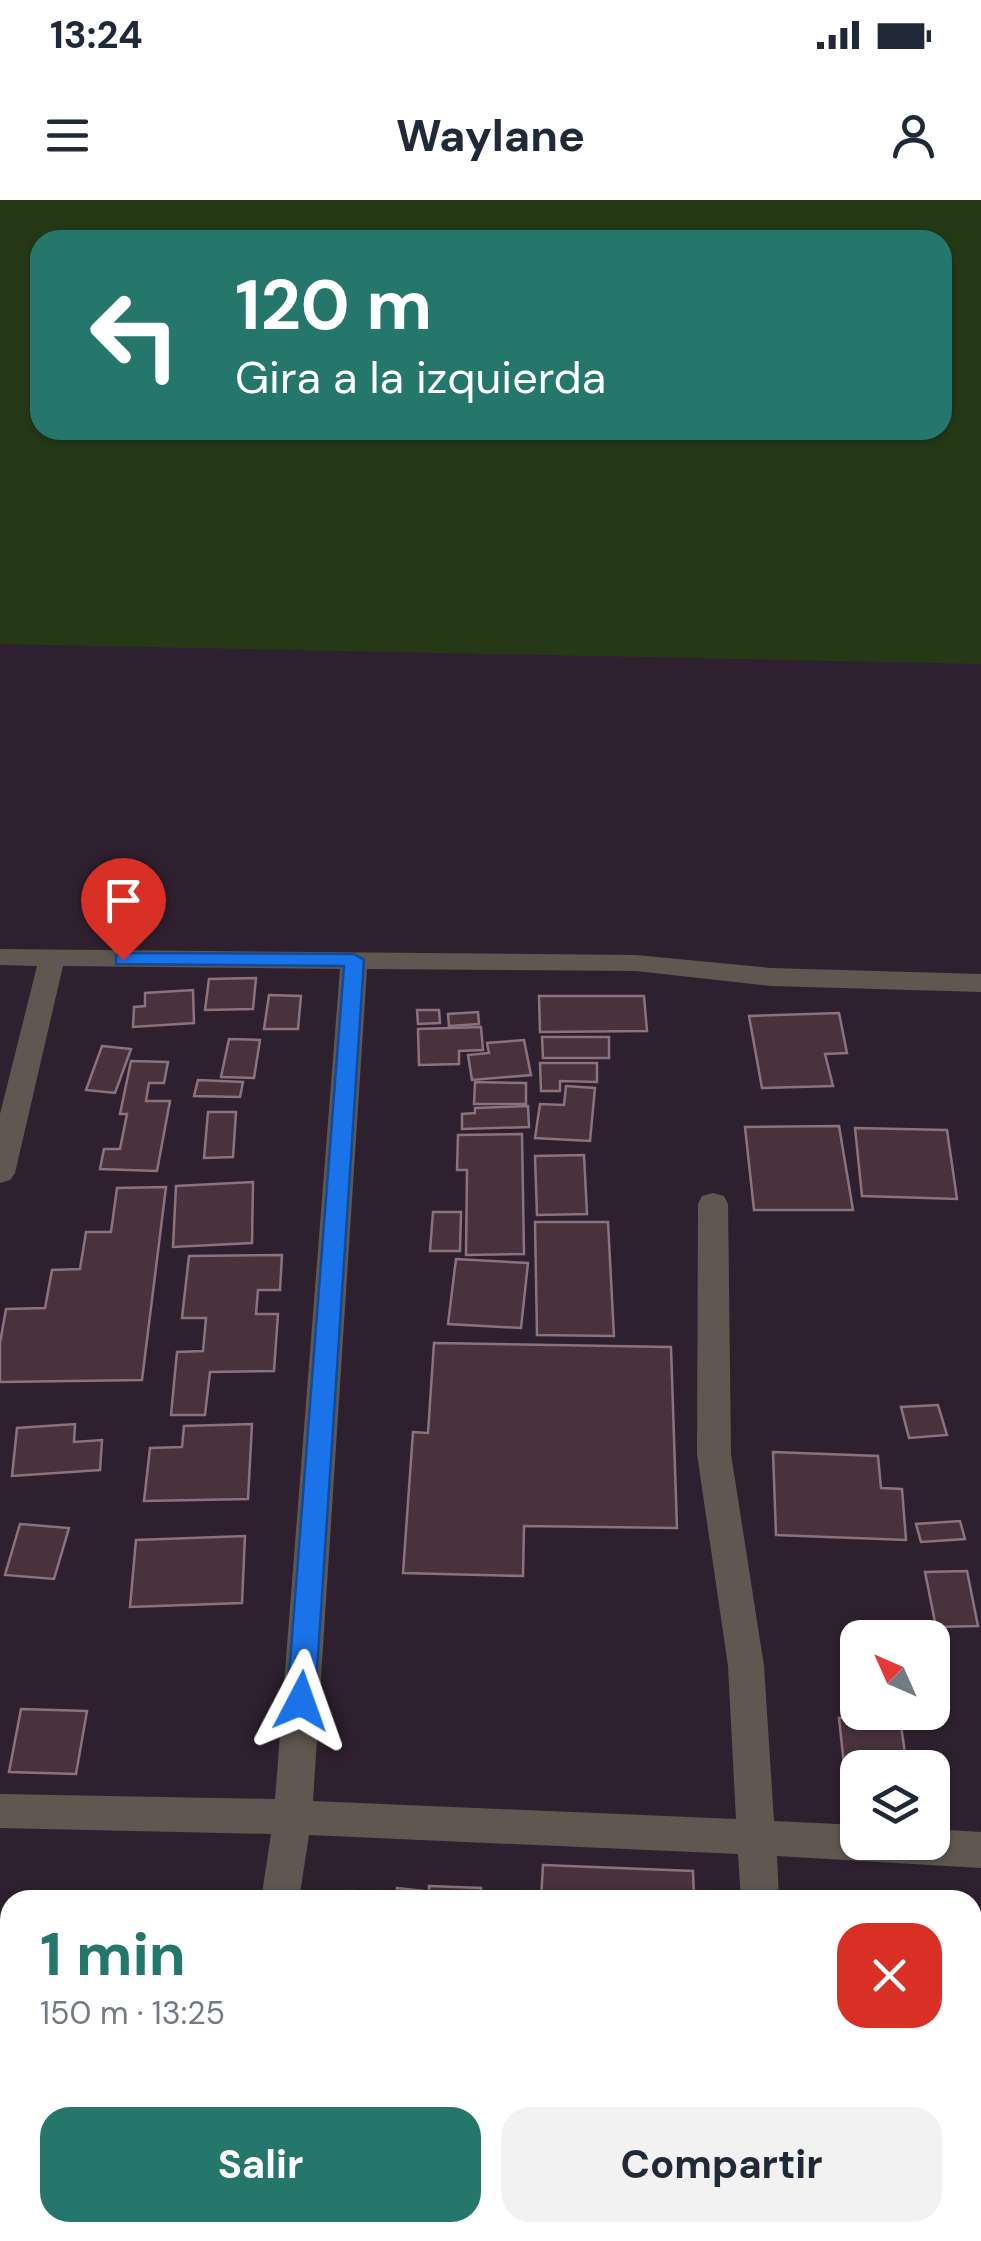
<!DOCTYPE html>
<html lang="es">
<meta charset="utf-8">
<style>
:root{--surface:#fff;--page:#f2f2f3;--text:#1f2937;--muted:#747a83;--accent:#25766b}
body{margin:0;font-family:"DM Sans",sans-serif;background:var(--page);color:var(--text);height:100vh;display:flex;flex-direction:column;font-size:38px;white-space:nowrap}
*{box-sizing:border-box;margin:0}
p{font-size:32px;color:var(--muted)}
.icon{flex:none;width:55px;height:55px;fill:none;stroke:currentColor;stroke-width:2;stroke-linecap:round;stroke-linejoin:round}
.map{position:relative;flex:1;overflow:hidden}
.sheet{position:absolute;left:0px;top:1690px;width:982px;height:352px;display:flex;flex-direction:column;background:var(--surface);border-radius:30px 30px 0 0;box-shadow:0 2px 8px #0004}
.sheet>*{flex:none}
.guide{position:absolute;left:30px;top:30px;width:922px;height:210px;border-radius:30px;box-shadow:0 2px 8px #0004;background:#25766b;color:#fff;overflow:hidden}
.needle{width:65px;rotate:315deg}
.fabs{position:absolute;left:840px;top:1420px;display:grid;gap:20px}
.fabs a{display:grid;place-items:center;width:110px;height:110px;border-radius:20px;background:var(--surface);box-shadow:0 2px 8px #0004;font-size:50px}
.pin{position:absolute;display:grid;place-items:center;width:85px;height:85px;color:#fff;margin:-102px -42px;border-radius:50% 50% 50% 0;rotate:-45deg;box-shadow:0 0 10px #0007}
.pin .icon{rotate:45deg}
.me{position:absolute;width:110px;margin:-55px;rotate:4deg;stroke-linejoin:round;filter:drop-shadow(0 0 8px #0008)}
.turn{display:flex;align-items:center;gap:35px;height:210px;padding:0 40px;font-size:45px}
.turn .icon{width:130px;height:130px;stroke-width:2.5}
.turn b{display:block;font-size:70px;line-height:85px}
.round{display:grid;place-items:center;flex:none;width:105px;height:105px;border-radius:30px;background:var(--page)}
.headline{display:flex;align-items:center;justify-content:space-between;height:170px;padding:0 40px}
h1{font-size:60px;font-weight:700;line-height:75px;color:var(--accent)}
.button{display:flex;gap:20px;margin-top:auto;padding:20px 40px}
.button a{flex:1;height:115px;border-radius:30px;background:var(--accent);color:#fff;font-size:40px;font-weight:700;line-height:115px;text-align:center}
.button a+a{background:var(--page);color:var(--text)}
.status{display:flex;justify-content:space-between;align-items:center;height:70px;padding:0 50px;background:var(--surface);direction:ltr}
.status svg{height:28px;fill:currentColor}
header{display:flex;justify-content:space-between;align-items:center;height:130px;padding:0 40px;background:var(--surface);font-size:45px;font-weight:700}
.map>svg:first-child{display:block}
</style>
<div class="status"><b>13:24</b><svg viewBox="0 0 49 12"><path d="M0 12V9h3v3zM5 12V6h3v6zM10 12V3h3v9zM15 12V0h3v12zM26 1h20v11H26zM47 4h2v5h-2z"/></svg></div>
<header><svg class="icon" aria-label="menu" viewBox="0 0 24 24"><path d="M4 6h16M4 12h16M4 18h16"/></svg>Waylane<svg class="icon" aria-label="person" viewBox="0 0 24 24"><circle cx="12" cy="8" r="4"/><path d="M4 21q1-7 8-7t8 7"/></svg></header>
<div class="map">
<svg width="981" height="2041" viewBox="0 0 981 2041">
<rect width="100%" height="100%" fill="#2f2030"/>
<path fill="#253917" fill-rule="evenodd" d="M0,0H981V464L0,444ZM40,40H942V230H40Z"/>
<g fill="#48323c" stroke="#8c727d" stroke-width="2.5">
<polygon points="256,778 253,809 205,810 209,779"/>
<polygon points="193,790 194,823 133,827 134,807 145,806 145,793"/>
<polygon points="269,795 301,796 298,829 264,829"/>
<polygon points="539,796 644,796 647,831 540,832"/>
<polygon points="417,810 439,810 440,823 418,824"/>
<polygon points="478,812 479,824 449,826 448,814"/>
<polygon points="839,813 847,853 825,854 833,886 762,888 749,816"/>
<polygon points="481,827 483,850 459,851 459,864 419,865 418,829"/>
<polygon points="542,837 609,837 609,858 543,858"/>
<polygon points="229,839 260,840 254,878 221,877"/>
<polygon points="524,840 531,875 472,880 468,855 489,853 487,843"/>
<polygon points="102,846 131,849 115,893 86,890"/>
<polygon points="131,861 168,862 164,883 149,883 146,901 170,901 157,971 100,969 104,949 120,949 127,914 120,914"/>
<polygon points="540,863 597,863 597,882 560,881 560,891 541,891"/>
<polygon points="198,880 243,882 240,897 194,896"/>
<polygon points="475,882 526,883 526,904 474,904"/>
<polygon points="566,886 595,888 590,941 535,938 540,904 564,905"/>
<polygon points="528,906 529,927 462,929 462,914 475,913 475,908"/>
<polygon points="208,912 236,912 233,957 204,958"/>
<polygon points="839,926 853,1010 754,1010 745,927"/>
<polygon points="855,928 947,930 957,999 862,996"/>
<polygon points="522,934 524,1054 466,1055 467,970 457,970 458,935"/>
<polygon points="584,955 587,1014 537,1015 535,956"/>
<polygon points="253,982 252,1043 173,1047 176,986"/>
<polygon points="166,987 142,1180 0,1182 0,1143 6,1109 45,1108 52,1070 80,1069 86,1032 111,1032 117,988"/>
<polygon points="433,1012 461,1012 460,1051 430,1051"/>
<polygon points="535,1022 608,1022 614,1136 537,1135"/>
<polygon points="282,1055 280,1090 258,1090 256,1114 278,1114 274,1171 210,1172 205,1215 171,1215 177,1152 203,1151 206,1118 182,1118 189,1056"/>
<polygon points="456,1059 528,1063 521,1128 448,1124"/>
<polygon points="434,1143 671,1147 677,1328 524,1326 523,1376 403,1373 413,1232 428,1233"/>
<polygon points="938,1205 947,1235 909,1238 901,1207"/>
<polygon points="75,1224 74,1242 102,1240 100,1270 12,1276 17,1228"/>
<polygon points="252,1224 248,1299 144,1301 150,1248 182,1247 184,1226"/>
<polygon points="773,1252 878,1256 881,1288 902,1289 906,1340 776,1335"/>
<polygon points="960,1321 965,1339 921,1342 916,1324"/>
<polygon points="20,1324 69,1328 54,1379 5,1375"/>
<polygon points="245,1336 242,1403 130,1407 136,1340"/>
<polygon points="967,1371 978,1426 936,1427 925,1372"/>
<polygon points="21,1509 87,1511 76,1574 9,1572"/>
<polygon points="839,1518 900,1518 907,1568 858,1568 858,1612 849,1612"/>
<polygon points="543,1665 693,1671 694,1700 541,1700"/>
<polygon points="429,1686 481,1688 480,1700 429,1700"/>
<polygon points="397,1688 425,1691 424,1700 396,1700"/>
<polygon points="352,1691 391,1694 391,1700 351,1700"/>
<polygon points="0,1871 10,1871 8,1941 0,1940"/>
<polygon points="972,1972 981,1972 981,2041 836,2041 836,2032 972,2032"/>
</g>
<g fill="none" stroke-linecap="round" stroke-linejoin="round">
<g fill="#605850" fill-rule="evenodd">
<polygon points="0,749 636,755 771,768 981,774 981,792 771,786 636,771 367,769 313,1601 736,1619 728,1466 697,1254 698,1004 702,996 713,993 724,996 728,1004 731,1254 764,1466 774,1621 858,1625 858,1642 932,1642 932,1629 981,1632 981,1668 777,1656 779,1700 741,1700 738,1654 309,1635 299,1700 261,1700 271,1634 0,1628 0,1594 275,1599 340,769 63,766 15,973 10,980 0,983 0,914 37,766 0,765"/>
<polygon points="205,2032 249,2032 248,2041 204,2041"/>
<polygon points="766,2032 810,2032 811,2041 767,2041"/>
</g>
</g>
<polygon fill="#1a73e8" stroke="#114b97" stroke-width="2.5" points="123,753 354,754 364,760 315,1501 311,1510 301,1513 291,1510 287,1501 344,766 116,764 116,755"/>
</svg>
<div class="fabs">
<a><svg class="needle" viewBox="-14 -14 28 28"><path d="M0-13l5 13h-10z" fill="#e53935"/><path d="M0 13l5-13h-10z" fill="#747a83"/></svg></a>
<a><svg class="icon" aria-label="layers" viewBox="0 0 24 24"><path d="M12 4l9 5-9 5-9-5zM3 14l9 5 9-5"/></svg></a>
</div>
<div class="pin" style="left:123px;top:760px;background:#d93025"><svg class="icon" aria-label="arrive" viewBox="0 0 24 24"><path d="M6 21V4h12l-3 4 3 4H6"/></svg></div>
<svg class="me" style="left:301px;top:1501px" viewBox="-20 -20 40 40"><path d="M0-17L14 15 0 8-14 15z" fill="#1a73e8" stroke="#fff" stroke-width="4"/></svg>
<div class="guide">
<div class="turn"><svg class="icon" aria-label="left" viewBox="0 0 24 24"><path d="M17 20v-9H6M10 6l-5 5 5 5"/></svg><div><b>120 m</b>Gira a la izquierda</div></div>
</div>
<section class="sheet">
<div class="headline"><div><h1>1 min</h1><p>150 m · 13:25</p></div><a class="round" style="background:#d93025;color:#fff"><svg class="icon" aria-label="close" viewBox="0 0 24 24"><path d="M6 6l12 12M18 6L6 18"/></svg></a></div>
<div class="button"><a>Salir</a><a>Compartir</a></div>
</section>
</div>
